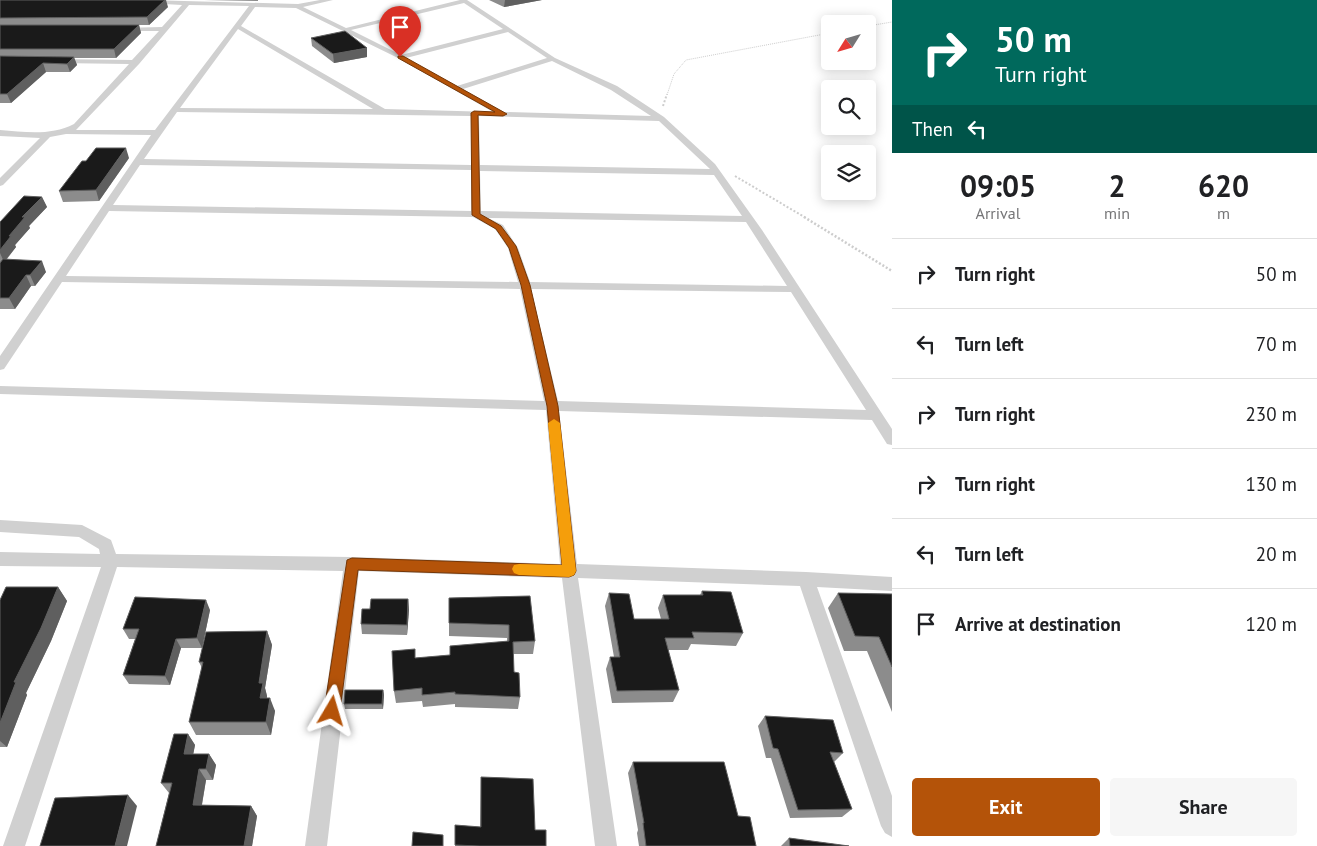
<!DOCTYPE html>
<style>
:root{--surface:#fff;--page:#f6f6f6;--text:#202124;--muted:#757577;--line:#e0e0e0;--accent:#b45309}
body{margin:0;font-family:"PT Sans",sans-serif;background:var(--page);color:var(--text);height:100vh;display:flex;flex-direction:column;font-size:19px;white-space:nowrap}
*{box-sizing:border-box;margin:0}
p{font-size:16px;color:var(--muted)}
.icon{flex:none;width:28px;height:28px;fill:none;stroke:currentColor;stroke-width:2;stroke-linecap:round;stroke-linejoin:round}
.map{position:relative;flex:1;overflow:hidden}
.details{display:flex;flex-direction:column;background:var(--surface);width:425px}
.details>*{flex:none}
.hud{background:#00695c;color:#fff;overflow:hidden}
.needle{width:32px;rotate:233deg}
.tools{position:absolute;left:821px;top:15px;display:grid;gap:10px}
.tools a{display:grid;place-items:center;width:55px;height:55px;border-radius:5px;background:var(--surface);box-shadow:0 2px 12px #0003;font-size:25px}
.pin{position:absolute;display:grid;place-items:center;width:42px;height:42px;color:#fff;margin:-51px -21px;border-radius:50% 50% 50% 0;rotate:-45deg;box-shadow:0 0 5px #0007}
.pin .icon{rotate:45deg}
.me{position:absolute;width:55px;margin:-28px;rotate:7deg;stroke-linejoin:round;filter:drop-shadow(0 0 4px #0008)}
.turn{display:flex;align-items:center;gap:18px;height:105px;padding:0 20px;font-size:22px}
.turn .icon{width:65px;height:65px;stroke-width:2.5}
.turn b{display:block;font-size:35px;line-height:42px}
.then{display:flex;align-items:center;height:48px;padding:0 20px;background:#0003;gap:10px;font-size:19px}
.eta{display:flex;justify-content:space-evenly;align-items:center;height:85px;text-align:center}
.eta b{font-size:30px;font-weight:600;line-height:35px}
.primary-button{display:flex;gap:10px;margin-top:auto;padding:10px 20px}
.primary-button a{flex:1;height:58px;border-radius:5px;background:var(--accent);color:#fff;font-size:20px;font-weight:600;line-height:58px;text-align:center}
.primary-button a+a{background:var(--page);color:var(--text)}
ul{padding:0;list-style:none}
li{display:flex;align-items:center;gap:15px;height:70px;padding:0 20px;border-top:1px solid var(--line)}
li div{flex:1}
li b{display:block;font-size:19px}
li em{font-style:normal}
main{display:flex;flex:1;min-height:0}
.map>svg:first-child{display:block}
</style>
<main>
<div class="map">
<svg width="892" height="846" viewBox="0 0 892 846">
<rect width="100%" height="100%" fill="#fff"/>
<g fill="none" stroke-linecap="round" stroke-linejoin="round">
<g stroke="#cdcdcd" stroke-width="1" stroke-dasharray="1 1" stroke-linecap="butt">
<polyline points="868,26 892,22"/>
<polyline points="667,95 674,74 686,60 830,33"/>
</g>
<g stroke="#cdcdcd" stroke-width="2" stroke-dasharray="2 2" stroke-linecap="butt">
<polyline points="663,106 667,94"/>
<polyline points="735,176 806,218"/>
</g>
<polyline stroke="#cdcdcd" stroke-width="2.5" stroke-dasharray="2 2" stroke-linecap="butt" points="804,217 892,271"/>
<path fill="#d0d0d0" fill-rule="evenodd" d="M320,0H333L303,7L346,28L460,0H467L555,58L617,86L664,117L715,164L762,230L892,429V445L887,444L872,420L559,411L577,564L806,572L892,577V591L817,587L892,796V837L885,833L881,826L800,586L578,578L617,846H595L562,578L359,571L327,846H305L343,571L117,567L25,846H3L101,567L0,566V552L100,554L99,549L79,537L0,532V520L82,525L111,540L116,554L352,557L560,564L546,410L0,394V386L544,401L520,289L62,282L4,369L0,370V356L151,135L66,134L50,137L3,185L0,186V178L40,138L0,136V130C25,132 51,136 74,124L129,64L57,63L53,61L54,59L132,60L159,31H123L121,30V28L162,27L182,5L146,3L148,0L298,4ZM464,3L503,29L401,55L351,30ZM189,5L249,6L155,130H76L139,64ZM255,7L296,8L398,58L493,112L385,109L241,26ZM238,29L373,109L180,108ZM508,32L547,58L457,86L406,58ZM552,61L611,90L651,116L504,112L463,89ZM177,112L471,116V165L144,159ZM479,116L659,121L710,169L480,165ZM140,165L471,170V211L113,205ZM480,171L714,175L742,216L481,211ZM109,211L473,217L495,229L508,248L518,282L66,276ZM488,218L746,222L787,286L530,282L518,248L503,225ZM531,289L791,292L866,410L558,401Z"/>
</g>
<g fill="#8c8c8c">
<polygon points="0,0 168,7 149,25 139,25 141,33 116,58 74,58 77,65 70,72 46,72 11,103 0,103"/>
<polygon points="204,0 258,0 258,1"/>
<polygon points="489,0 542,0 504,7"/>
<polygon points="311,38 367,57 334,63 312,46"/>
<polygon points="129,158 99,201 63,202 59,191"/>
<polygon points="42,197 47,207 29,226 30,228 15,245 16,247 7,259 46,272 35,286 31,286 15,309 0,309 0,263 1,262 0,262 0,222"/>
<polygon points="58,587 67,601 51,641 26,693 27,695 7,747 0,747 0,600"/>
<polygon points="702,591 743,633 736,646 691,644 688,650 668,650 679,690 673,702 612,703 606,669 610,657 614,657 605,606 609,593 634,619 661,619 658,608 663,595 700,595"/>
<polygon points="838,593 892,594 892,712 867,651 844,651 828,608"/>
<polygon points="530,596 535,641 533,654 513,654 514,672 520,697 518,709 455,707 455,704 423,707 422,701 396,703 394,691 415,658 450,655 507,641 507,638 449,636 449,598"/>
<polygon points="408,599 409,610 407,635 362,634 361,624"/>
<polygon points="210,610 202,648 181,648 170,685 129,684 123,675 135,639 129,639 123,629"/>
<polygon points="267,631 272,645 265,688 267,696 267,698 275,711 271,735 196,735 189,722 202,668 199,662"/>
<polygon points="383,690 384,695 383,709 345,709 344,704"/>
<polygon points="765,716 843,753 834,762 852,809 842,817 790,818 771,758 766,758 758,726"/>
<polygon points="188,734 195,745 193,754 209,754 216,765 213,780 206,780 202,805 251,806 257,816 252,846 156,846 169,793 161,783"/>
<polygon points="633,762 738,816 756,846 639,846 637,833 638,830 628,773"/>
<polygon points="481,777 535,830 546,846 455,846 455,825 480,827"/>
<polygon points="789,838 849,846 781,846"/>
</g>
<g fill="#5f5f5f">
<polygon points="165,0 166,0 168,7 149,25 147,17"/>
<polygon points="505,0 542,0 504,7"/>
<polygon points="139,25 141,33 116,58 114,49"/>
<polygon points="367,48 367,57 334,63 333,54"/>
<polygon points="74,57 77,65 70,72 67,64"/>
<polygon points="43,63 46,72 11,103 7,94"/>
<polygon points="126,148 129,158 99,201 96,190"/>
<polygon points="42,197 47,207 29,226 30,228 15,245 16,247 4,262 0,253 0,250 9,236 22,217"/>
<polygon points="42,261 46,272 35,286 30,275"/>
<polygon points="26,275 31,286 15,309 9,298"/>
<polygon points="58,587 67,601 51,641 26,693 27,695 7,747 0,741 0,723 14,682"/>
<polygon points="408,599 409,610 407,635 407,625"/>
<polygon points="206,600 210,610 202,648 197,638"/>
<polygon points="267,631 272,645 265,688 267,696 265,711 260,698 259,683"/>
<polygon points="176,639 181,648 170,685 165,676"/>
<polygon points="383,690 384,695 383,709 382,704"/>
<polygon points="270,698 275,711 271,735 266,722"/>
<polygon points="188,734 195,745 191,766 184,754"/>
<polygon points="209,754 216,765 213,780 206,769"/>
<polygon points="199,769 206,780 200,815 193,805"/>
<polygon points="128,795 137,806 127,846 115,846"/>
<polygon points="251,806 257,816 252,846 244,846"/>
</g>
<g fill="#1a1a1a" stroke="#5f5f5f">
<polygon points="0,0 165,0 147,17 0,18"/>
<polygon points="0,25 139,25 114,49 0,49"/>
<polygon points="345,31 367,48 333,54 311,38"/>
<polygon points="0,56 74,57 67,64 43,63 7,94 0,94"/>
<polygon points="96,148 126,148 96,190 59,191 82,161 86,161"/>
<polygon points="24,196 42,197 22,217 25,217 9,236 11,236 0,250 0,222"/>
<polygon points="3,259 42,261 30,275 26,275 9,298 0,298 0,263"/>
<polygon points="6,587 58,587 41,628 14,682 16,682 0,723 0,600"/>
<polygon points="702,591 731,592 743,633 692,632 694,638 665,638 679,690 617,691 610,657 620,657 609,593 629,594 634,619 669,619 663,595 703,595"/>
<polygon points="838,593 892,594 892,667 879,637 855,636"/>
<polygon points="530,596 535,641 513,642 514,672 519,673 520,697 455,694 455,692 422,695 422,688 394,691 392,651 415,649 415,658 450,655 450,646 509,641 509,625 449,623 449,598"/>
<polygon points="135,597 206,600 197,638 176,639 165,676 123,675 139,629 123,629"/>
<polygon points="371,599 408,599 407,625 361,624 362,609 370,609"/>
<polygon points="267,631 259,683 263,683 260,698 270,698 266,722 189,722 203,662 199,662 206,632"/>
<polygon points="345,690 383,690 382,704 344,704"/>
<polygon points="765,716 833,720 843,753 830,752 852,809 798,810 778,749 773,748"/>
<polygon points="174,734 188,734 184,754 209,754 206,769 199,769 193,805 251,806 244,846 156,846 172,783 161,783"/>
<polygon points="633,762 724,762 738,816 750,817 756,846 646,846 643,823 644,823"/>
<polygon points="481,777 533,779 535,830 546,830 546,846 480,846 455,845 455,825 481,827"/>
<polygon points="128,795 115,846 40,846 55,798"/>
<polygon points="413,832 443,835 443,846 412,846"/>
<polygon points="789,838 849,846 790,846"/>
</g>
<polygon fill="#b45309" stroke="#753606" points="398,56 403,56 507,114 503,116 478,115 480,214 501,226 516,246 530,285 558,406 576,571 574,575 569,577 358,570 340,711 338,716 332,719 327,716 324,711 347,560 352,558 562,565 547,406 521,285 509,248 503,239 496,229 472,215 471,113 474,111 495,112 398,58"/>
<polygon fill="#f59e0b" points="554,419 560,423 576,571 574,575 569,577 519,575 514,573 512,569 514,565 519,564 562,565 548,423"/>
</svg>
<div class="tools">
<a><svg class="needle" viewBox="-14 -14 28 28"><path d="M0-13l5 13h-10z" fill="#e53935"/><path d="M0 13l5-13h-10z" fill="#757577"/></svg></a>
<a><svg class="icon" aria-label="search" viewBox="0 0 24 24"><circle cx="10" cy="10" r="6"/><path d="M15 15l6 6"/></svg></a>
<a><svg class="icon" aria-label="layers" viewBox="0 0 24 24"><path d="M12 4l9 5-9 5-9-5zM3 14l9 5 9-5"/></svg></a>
</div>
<div class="pin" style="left:400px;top:57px;background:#d93025"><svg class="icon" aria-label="arrive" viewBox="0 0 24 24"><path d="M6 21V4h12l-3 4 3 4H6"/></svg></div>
<svg class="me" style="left:332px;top:711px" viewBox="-20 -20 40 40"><path d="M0-17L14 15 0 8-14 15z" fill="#b45309" stroke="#fff" stroke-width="4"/></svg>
</div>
<section class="details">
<div class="hud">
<div class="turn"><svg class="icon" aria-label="right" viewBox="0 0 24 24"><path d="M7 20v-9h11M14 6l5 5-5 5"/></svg><div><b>50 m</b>Turn right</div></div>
<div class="then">Then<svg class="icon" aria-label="left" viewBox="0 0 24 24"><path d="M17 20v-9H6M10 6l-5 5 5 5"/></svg></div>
</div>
<div class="eta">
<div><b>09:05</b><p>Arrival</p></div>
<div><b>2</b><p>min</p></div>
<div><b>620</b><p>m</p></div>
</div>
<ul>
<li><svg class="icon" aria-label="right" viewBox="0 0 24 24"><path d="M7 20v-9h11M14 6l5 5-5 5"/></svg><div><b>Turn right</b></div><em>50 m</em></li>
<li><svg class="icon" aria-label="left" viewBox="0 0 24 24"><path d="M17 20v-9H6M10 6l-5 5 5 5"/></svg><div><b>Turn left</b></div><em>70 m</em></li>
<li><svg class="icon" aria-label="right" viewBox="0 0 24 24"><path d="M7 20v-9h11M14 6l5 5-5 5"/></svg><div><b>Turn right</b></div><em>230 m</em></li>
<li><svg class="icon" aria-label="right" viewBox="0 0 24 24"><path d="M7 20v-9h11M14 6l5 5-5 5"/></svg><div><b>Turn right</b></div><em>130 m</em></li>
<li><svg class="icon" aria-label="left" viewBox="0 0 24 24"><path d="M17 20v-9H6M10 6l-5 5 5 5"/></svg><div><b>Turn left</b></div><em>20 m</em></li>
<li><svg class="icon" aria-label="arrive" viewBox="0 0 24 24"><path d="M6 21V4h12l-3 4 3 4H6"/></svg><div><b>Arrive at destination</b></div><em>120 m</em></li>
</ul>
<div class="primary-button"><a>Exit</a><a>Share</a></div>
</section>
</main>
